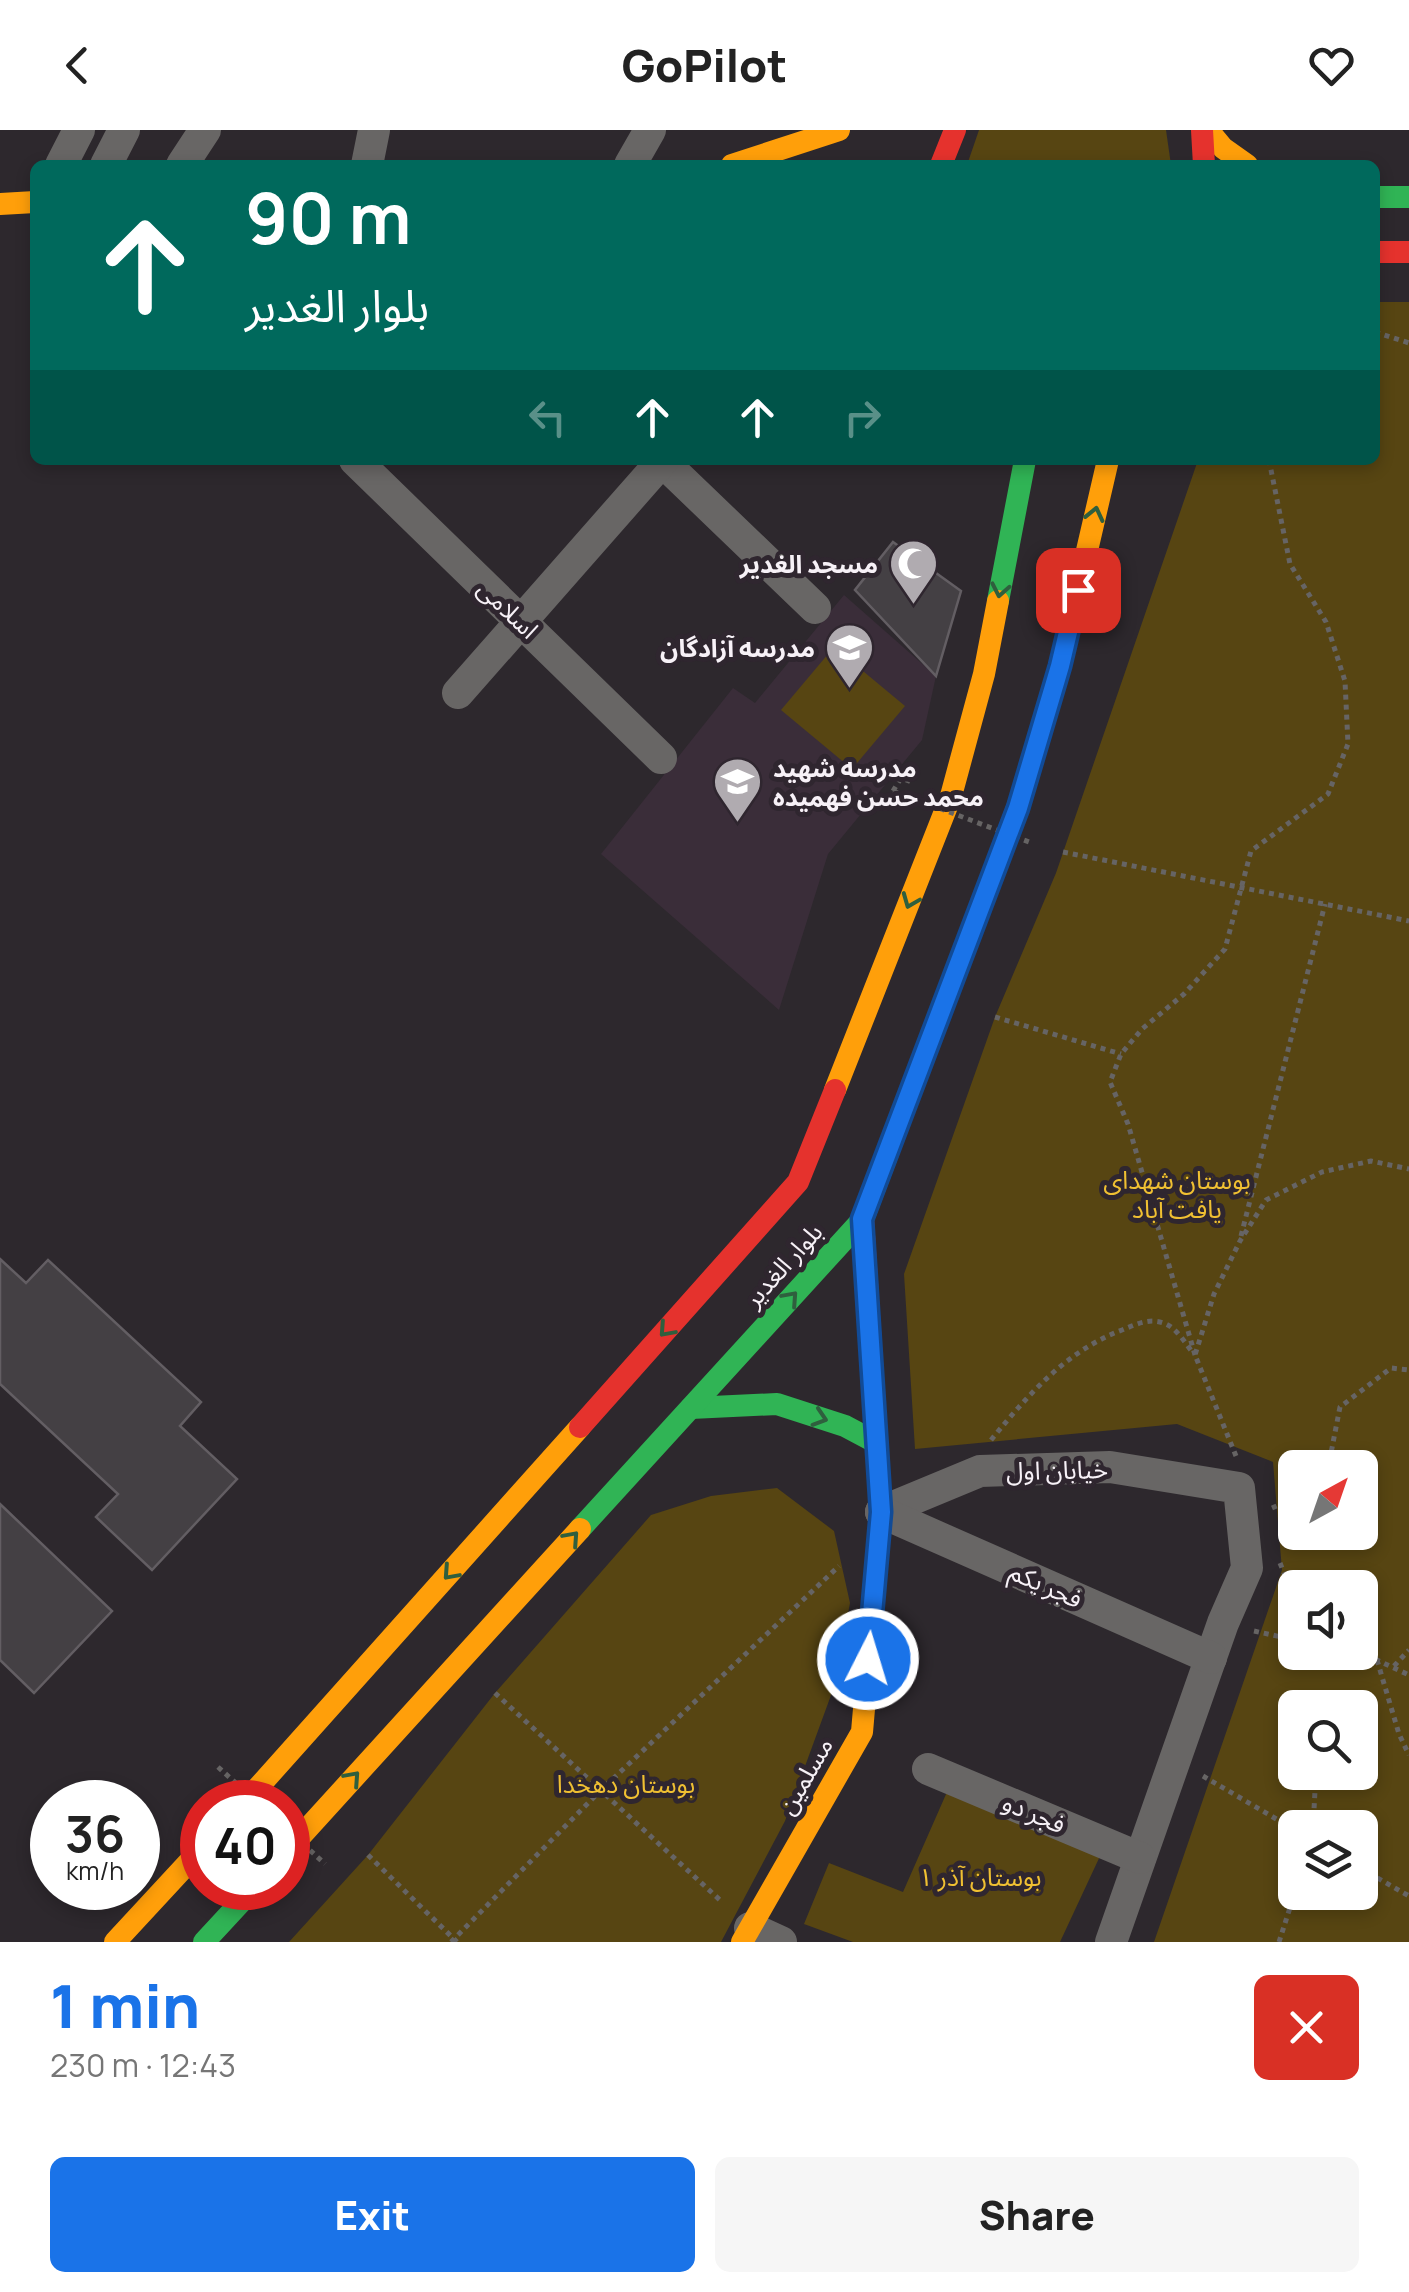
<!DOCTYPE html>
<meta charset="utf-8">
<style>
:root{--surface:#fff;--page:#f6f6f6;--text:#222;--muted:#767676;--accent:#1a73e8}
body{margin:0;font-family:Manrope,"Noto Sans Arabic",sans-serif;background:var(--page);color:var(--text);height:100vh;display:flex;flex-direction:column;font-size:38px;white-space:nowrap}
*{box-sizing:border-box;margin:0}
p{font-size:32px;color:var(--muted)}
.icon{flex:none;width:55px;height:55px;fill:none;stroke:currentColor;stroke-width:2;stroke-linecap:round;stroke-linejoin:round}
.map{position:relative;height:1812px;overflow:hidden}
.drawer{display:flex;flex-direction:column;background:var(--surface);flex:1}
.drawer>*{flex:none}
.banner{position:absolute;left:30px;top:30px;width:1350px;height:305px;border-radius:15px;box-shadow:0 5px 15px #0003;background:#00695c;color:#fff;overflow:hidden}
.needle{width:65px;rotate:40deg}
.buttons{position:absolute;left:1278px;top:1320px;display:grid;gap:20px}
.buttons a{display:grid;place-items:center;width:100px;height:100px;border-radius:15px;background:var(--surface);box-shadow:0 5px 15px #0003;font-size:50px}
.speed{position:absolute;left:30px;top:1650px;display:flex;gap:20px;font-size:50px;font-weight:700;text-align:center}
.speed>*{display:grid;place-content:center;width:130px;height:130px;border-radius:50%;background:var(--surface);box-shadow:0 5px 15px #0003;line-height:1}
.speed small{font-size:25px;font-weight:400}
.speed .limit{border:15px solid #d22;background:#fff;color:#111}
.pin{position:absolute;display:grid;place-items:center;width:85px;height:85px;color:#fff;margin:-42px;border-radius:20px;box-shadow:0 5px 15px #0006}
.me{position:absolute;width:110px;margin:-55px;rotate:5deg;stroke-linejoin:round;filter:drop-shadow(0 0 8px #0008)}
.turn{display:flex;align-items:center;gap:35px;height:210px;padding:0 50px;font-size:45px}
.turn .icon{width:130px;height:130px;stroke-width:2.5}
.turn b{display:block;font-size:70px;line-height:85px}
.lanes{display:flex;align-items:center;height:95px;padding:0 50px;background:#0003;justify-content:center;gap:50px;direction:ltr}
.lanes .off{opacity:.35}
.round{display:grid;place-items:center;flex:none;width:105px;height:105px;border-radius:15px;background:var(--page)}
.head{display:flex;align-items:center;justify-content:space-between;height:170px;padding:0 50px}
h1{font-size:60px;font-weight:800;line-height:75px;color:var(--accent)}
.cta{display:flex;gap:20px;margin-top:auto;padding:20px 50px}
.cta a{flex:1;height:115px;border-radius:15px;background:var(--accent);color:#fff;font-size:40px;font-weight:800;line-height:115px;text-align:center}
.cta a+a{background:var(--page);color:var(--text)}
header{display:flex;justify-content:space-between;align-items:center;height:130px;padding:0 50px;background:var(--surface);font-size:45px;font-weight:800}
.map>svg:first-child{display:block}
</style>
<header><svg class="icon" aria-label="back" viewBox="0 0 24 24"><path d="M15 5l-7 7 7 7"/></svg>GoPilot<svg class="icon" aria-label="heart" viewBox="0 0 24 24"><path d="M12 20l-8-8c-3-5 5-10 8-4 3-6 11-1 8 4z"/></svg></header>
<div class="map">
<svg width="1409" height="1812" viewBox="0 0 1409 1812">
<rect width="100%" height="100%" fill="#2d282d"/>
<polygon fill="#3a2d39" points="844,465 936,546 922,610 828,724 779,880 601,724 733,558 755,573"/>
<g fill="#574512" fill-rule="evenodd">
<polygon points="979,0 1166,0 1171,35 967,35"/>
<path d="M1375,172H1409V1812H1154L1282,1440L1273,1332L1177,1294L915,1319L904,1144L995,887L1056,743L1198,330H1375ZM1295,1338H1360V1402H1295ZM1295,1458H1360V1522H1295ZM1295,1578H1360V1642H1295ZM1295,1698H1360V1762H1295Z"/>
<polygon points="834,517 905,576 852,639 781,580"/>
<polygon points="777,1358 834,1401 850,1473 834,1557 785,1691 721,1812 289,1812 368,1725 495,1563 651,1385 711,1366"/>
<polygon points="947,1662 1101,1724 1060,1812 853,1812 804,1794 829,1733 903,1762"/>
</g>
<g fill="#444044" stroke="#635e63" stroke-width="2.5">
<polygon points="893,412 961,461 936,546 855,460"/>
<polygon points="0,1129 26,1153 48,1130 201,1272 180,1296 237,1349 152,1440 96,1387 118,1364 0,1254"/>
<polygon points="0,1374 112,1481 34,1563 0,1530"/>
</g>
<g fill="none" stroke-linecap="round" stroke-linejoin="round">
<g stroke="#666464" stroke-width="5" stroke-dasharray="5 5" stroke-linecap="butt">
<polyline points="1375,202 1409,213"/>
<polyline points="893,661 901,648 912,652"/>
<polyline points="1063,722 1409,791"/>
<polyline points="995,887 1121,924"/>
<polyline points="1241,1106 1325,774"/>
<polyline points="1195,1225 1128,994 1110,952 1121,924 1142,899 1184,864 1225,819 1251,721 1328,664 1348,614 1345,551 1326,492 1290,434 1269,330"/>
<path d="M991,1310C1028,1265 1066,1221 1122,1200C1137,1194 1150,1187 1166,1194C1177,1199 1186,1214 1193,1223"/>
<polyline points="1236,1326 1195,1225 1214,1164 1240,1111 1266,1070 1322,1042 1371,1031 1409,1039"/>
<polyline points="1321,1338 1331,1323 1340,1277 1391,1238 1409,1240"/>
<polyline points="1272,1378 1295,1368"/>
<polyline points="1280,1433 1295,1470"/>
<polyline points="1254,1501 1295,1510"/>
<polyline points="1346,1522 1377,1530 1409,1545"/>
<polyline points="1377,1530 1399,1604 1409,1625"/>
<polyline points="1394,1536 1409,1520"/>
<polyline points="495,1563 721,1771"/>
<polyline points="1203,1646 1295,1700"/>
<polyline points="1313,1698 1316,1642"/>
<polyline points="368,1725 457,1812"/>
<polyline points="1360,1738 1409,1766"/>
<polyline points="451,1812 600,1661 839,1436"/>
<polyline points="1279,1812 1295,1762"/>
</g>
<g stroke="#686665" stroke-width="32">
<polyline points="61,35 79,0"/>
<polyline points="106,35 124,0"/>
<polyline points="182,35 205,0"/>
<polyline points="367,35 374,0"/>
<polyline points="630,35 650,0"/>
<polyline points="355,330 661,628"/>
<polyline points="661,330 815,478"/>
<polyline points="458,563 663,330"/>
<polyline points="881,1382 980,1341 1110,1337 1239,1358 1247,1438 1223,1493 1111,1812"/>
<polyline points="881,1382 1211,1528"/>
<polyline points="928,1639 1140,1728"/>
<polyline points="750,1798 781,1812"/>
</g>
<g stroke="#30b455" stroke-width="22">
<polyline points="1375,67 1409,67"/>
<polyline points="998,471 1025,330"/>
<polyline points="691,1278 777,1274 845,1296 877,1313"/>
<polyline points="580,1399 863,1089 888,1023"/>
<polyline points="204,1812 254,1758"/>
</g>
<g stroke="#ff9f0a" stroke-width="22">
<polyline points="1208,0 1223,18 1247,35"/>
<polyline points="732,35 839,0"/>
<polyline points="0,74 35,72"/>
<polyline points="1024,659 1060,537 1108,330"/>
<polyline points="835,960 951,666 984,544 998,471"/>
<polyline points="245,1672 580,1297"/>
<polyline points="288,1720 580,1399"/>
<polyline points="115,1812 202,1718"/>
<polyline points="742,1812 862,1602 881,1382 876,1296"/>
</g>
<g stroke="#e5322d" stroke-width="22">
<polyline points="1202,0 1204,35"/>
<polyline points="941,35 955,0"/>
<polyline points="1375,122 1409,122"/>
<polyline points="888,1023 1024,659"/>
<polyline points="863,1089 876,1296"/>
<polyline points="580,1297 798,1052 835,960"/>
</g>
<g stroke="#666464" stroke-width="5" stroke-dasharray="5 5" stroke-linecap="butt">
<polyline points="893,661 1032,713"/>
<polyline points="218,1637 257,1672"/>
<polyline points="288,1700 325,1734"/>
</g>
</g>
<defs><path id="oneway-chevron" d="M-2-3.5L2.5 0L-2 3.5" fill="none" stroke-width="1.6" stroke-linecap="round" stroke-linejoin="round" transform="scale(2.5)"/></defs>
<g stroke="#2f5f3e">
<use href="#oneway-chevron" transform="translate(1095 384) rotate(-77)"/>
<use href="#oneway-chevron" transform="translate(1000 460) rotate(101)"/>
<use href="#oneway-chevron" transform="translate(910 771) rotate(112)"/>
<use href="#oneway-chevron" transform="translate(791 1168) rotate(-48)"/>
<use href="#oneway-chevron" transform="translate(666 1200) rotate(132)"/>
<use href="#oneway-chevron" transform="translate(820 1288) rotate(18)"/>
<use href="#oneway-chevron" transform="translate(572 1408) rotate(-48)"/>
<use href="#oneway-chevron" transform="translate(450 1443) rotate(132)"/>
<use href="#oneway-chevron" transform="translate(353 1648) rotate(-48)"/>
</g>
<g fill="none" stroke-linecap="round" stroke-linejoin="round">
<defs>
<polyline id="route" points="868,1529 881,1382 862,1089 1018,678 1060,536 1078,460"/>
</defs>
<use href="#route" stroke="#114b97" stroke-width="25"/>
<use href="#route" stroke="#1a73e8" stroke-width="18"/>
</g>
<defs>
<symbol id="mosque-pin" viewBox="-11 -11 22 30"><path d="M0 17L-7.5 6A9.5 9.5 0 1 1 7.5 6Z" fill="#b0abb0" stroke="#2f262f"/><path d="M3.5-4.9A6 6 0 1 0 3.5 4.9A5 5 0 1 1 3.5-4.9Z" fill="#fff"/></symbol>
<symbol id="school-pin" viewBox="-11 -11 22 30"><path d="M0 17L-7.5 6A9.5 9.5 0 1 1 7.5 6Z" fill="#b0abb0" stroke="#2f262f"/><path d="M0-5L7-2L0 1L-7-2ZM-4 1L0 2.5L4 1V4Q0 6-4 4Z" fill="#fff"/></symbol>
</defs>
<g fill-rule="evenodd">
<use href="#mosque-pin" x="886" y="406" width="55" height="75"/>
<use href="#school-pin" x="822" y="490" width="55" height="75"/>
<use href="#school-pin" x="710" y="624" width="55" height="75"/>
</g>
<g text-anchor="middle" stroke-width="10" stroke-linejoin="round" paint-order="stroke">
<g font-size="25" font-weight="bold" fill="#f7f1f7" stroke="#2f262f" text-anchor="end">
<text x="878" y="443">مسجد الغدیر</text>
<text x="815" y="527">مدرسه آزادگان</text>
<text x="773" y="647" text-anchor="start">مدرسه شهید<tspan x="773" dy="29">محمد حسن فهمیده</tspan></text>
</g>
<g font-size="25" fill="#f7f1f7" stroke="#2f262f">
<text transform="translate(508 479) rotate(44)" y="9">اسلامی</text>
<text transform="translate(783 1135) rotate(-48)" y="9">بلوار الغدیر</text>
<text transform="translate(1057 1340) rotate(-1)" y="9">خیابان اول</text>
<text transform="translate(1046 1455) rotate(24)" y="9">فجر یکم</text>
<text transform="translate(805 1646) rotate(-60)" y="9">مسلمین</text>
<text transform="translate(1034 1683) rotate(23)" y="9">فجر دو</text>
</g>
<g font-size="25" fill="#f0c032" stroke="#2f262f">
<text x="1177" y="1059">بوستان شهدای<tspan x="1177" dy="29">یافت آباد</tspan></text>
<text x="626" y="1663">بوستان دهخدا</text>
<text x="980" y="1756">بوستان آذر ۱</text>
</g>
</g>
</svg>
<div class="buttons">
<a><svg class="needle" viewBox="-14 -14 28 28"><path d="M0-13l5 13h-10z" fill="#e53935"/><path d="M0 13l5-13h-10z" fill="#767676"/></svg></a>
<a><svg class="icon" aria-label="sound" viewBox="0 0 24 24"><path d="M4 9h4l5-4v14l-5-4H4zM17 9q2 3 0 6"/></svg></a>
<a><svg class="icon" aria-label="search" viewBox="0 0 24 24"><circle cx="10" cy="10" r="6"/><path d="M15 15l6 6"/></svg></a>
<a><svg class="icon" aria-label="layers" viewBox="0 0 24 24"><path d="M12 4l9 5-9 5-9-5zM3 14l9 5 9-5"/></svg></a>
</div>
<div class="speed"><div>36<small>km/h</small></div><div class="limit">40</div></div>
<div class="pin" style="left:1078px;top:460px;background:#d93025"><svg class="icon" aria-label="arrive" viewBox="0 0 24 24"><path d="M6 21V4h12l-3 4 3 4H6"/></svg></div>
<svg class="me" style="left:868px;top:1529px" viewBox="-20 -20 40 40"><circle r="17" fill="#1a73e8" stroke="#fff" stroke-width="3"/><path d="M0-11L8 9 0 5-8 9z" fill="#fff"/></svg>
<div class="banner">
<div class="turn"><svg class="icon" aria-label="ahead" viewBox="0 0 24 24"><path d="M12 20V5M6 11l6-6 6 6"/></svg><div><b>90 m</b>بلوار الغدیر</div></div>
<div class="lanes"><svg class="icon off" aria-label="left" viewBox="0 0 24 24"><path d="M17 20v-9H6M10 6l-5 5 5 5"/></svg><svg class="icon" aria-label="ahead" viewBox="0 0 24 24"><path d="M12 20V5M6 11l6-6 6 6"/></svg><svg class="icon" aria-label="ahead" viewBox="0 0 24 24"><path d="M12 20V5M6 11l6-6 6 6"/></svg><svg class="icon off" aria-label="right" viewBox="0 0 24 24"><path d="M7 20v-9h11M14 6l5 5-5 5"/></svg></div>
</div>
</div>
<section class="drawer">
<div class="head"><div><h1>1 min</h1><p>230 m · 12:43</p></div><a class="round" style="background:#d93025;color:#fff"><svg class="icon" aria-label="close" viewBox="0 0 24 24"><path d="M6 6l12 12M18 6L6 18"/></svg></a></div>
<div class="cta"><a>Exit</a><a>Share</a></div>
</section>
